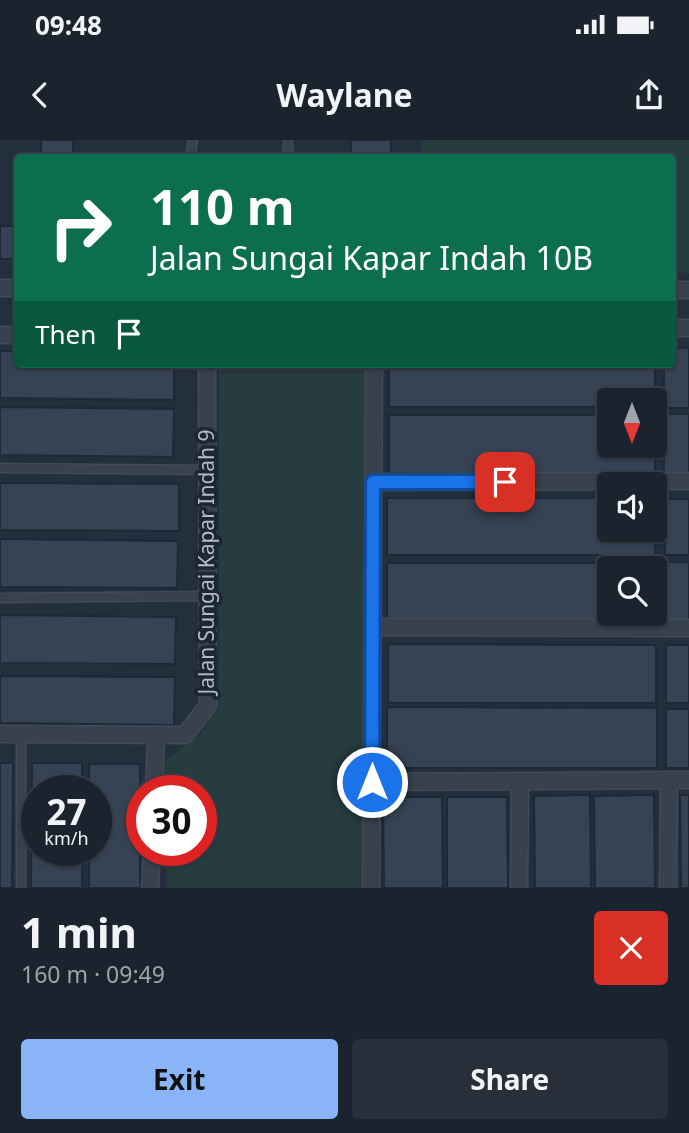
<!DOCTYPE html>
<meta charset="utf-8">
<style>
:root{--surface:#1b232e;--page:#282f3a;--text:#f1f3f6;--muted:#a0a4aa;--line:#39404a;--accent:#8ab4f8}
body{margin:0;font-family:"Noto Sans",sans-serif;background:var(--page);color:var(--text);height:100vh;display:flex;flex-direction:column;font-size:26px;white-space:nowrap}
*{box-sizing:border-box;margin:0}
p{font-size:23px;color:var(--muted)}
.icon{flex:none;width:38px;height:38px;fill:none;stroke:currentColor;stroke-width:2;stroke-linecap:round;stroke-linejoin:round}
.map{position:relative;height:748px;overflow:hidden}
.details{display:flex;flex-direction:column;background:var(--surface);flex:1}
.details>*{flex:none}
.banner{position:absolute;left:14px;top:14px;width:662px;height:214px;border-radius:7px;box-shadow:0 2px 5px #0004,0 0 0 2px var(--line);background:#0b6e4f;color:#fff;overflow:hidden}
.needle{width:46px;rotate:180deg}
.fabs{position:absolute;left:597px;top:248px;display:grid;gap:14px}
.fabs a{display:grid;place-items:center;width:70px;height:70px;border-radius:7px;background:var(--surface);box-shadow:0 2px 5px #0004,0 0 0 2px var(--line);font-size:35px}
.speed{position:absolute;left:21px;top:635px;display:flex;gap:14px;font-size:35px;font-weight:700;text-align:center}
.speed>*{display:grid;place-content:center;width:91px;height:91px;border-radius:50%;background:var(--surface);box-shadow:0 2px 5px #0004,0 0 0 2px var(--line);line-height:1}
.speed small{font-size:18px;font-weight:400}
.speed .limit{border:10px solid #d22;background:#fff;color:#111}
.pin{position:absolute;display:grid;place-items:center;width:60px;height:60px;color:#fff;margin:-30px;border-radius:14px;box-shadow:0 4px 10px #0006}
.me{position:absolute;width:77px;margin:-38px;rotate:0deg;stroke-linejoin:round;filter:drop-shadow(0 0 5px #0008)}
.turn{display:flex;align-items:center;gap:24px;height:147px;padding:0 21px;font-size:32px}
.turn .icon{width:91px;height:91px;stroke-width:2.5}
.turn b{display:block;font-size:49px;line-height:60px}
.then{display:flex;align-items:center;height:66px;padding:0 21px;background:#0003;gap:14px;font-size:26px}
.round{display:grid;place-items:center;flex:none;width:74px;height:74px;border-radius:7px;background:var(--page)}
.head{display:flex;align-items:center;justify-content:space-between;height:119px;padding:0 21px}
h1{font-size:42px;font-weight:700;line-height:52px}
.button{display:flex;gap:14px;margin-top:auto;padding:14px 21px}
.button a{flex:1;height:80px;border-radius:7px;background:var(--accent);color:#111;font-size:28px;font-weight:700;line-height:80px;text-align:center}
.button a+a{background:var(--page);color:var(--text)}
.status{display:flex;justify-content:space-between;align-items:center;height:49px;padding:0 35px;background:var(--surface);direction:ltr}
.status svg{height:19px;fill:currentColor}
header{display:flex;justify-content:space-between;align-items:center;height:91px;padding:0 21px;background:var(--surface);font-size:32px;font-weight:700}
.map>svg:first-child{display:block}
</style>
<div class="status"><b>09:48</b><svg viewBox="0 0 49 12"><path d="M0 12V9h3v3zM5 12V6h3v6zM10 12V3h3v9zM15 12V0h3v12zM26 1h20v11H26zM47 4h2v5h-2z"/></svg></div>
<header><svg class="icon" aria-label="back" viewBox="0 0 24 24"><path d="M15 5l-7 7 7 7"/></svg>Waylane<svg class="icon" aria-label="share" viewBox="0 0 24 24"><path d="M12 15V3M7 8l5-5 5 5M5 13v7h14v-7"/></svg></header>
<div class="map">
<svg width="689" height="748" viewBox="0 0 689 748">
<rect width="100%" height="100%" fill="#242f3e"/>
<g fill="#263c3f">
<polygon points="421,0 689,0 689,133 672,132 672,18 421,17"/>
<polygon points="219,224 364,224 367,748 167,748 166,711 201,710 201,651 165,651 164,621 200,594 219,562"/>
</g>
<g fill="#364354" stroke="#1f2835" stroke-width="2" fill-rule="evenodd">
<rect x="41" y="0" width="32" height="18"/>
<rect x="351" y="0" width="40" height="18"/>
<rect x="0" y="86" width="18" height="33"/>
<polygon points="672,208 689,208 689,268 664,268 664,224 672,224"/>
<polygon points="0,211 18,211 18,224 174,224 174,260 0,258"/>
<polygon points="389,224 655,224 655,267 654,261 609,261 609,267 389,267"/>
<polygon points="0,267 174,269 173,317 0,315"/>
<rect x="664" y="274" width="25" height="59"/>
<polygon points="389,275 609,275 609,306 654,306 655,275 655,333 389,333"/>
<polygon points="0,343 179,344 179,391 0,390"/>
<polygon points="387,358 609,358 609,390 654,390 656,358 655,415 387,415"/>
<rect x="665" y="359" width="24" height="56"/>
<polygon points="0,399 178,401 177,448 0,447"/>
<rect x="666" y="422" width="23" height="58"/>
<path d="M387,423H655V480L387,479ZM609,429H654V474H609Z"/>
<polygon points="0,475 176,477 175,524 0,523"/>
<polygon points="388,504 656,505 656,563 388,563"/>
<rect x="666" y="505" width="23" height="58"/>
<polygon points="0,536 175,537 174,585 0,583"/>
<polygon points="387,567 657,568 657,628 387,628"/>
<rect x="666" y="569" width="23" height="59"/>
<polygon points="0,623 13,623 12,748 0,748"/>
<polygon points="32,623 82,623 82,651 37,651 37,710 82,710 82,748 31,748"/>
<polygon points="89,624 140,624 140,748 89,748 89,710 96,710 96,651 89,651"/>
<polygon points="590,655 591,748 535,748 534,656"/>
<polygon points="654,655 655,748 595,748 594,656"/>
<polygon points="680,655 689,655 689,748 681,748"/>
<polygon points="383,657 442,657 443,748 384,748"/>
<polygon points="447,657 507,657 508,748 447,748"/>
</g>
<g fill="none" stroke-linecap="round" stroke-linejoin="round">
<defs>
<g id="lane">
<polyline points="187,18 191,14 193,0"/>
<polyline points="288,18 288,0"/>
<polyline points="0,328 207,330"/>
<polyline points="0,458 207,456"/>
<polyline points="21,594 21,748"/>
</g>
<g id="street">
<polyline points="0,148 18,148"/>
<polyline points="672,150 689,150"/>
<polyline points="672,188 689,188"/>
<polyline points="0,195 18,195"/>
<polyline points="373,342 689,341"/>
<polyline points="373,487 689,488"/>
<polyline points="0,594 185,595 208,565 207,224"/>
<polyline points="372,642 689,640"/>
<polyline points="154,651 156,595"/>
<polyline points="150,748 152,710"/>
<polyline points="371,748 374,224"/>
<polyline points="519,748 520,641"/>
<polyline points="668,748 669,640"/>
</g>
</defs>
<use href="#lane" stroke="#414a57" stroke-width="11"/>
<use href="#street" stroke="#414a57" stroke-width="19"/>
<use href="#lane" stroke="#38414e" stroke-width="8"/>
<use href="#street" stroke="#38414e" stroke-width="16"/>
</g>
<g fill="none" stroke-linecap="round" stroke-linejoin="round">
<defs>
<polyline id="route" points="372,642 373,342 505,342"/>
</defs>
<use href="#route" stroke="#114b97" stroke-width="18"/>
<use href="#route" stroke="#1a73e8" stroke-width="12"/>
</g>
<g text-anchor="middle" stroke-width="7" stroke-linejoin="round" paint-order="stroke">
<g font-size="21" fill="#b4bcc9" stroke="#1d2633">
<text transform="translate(207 422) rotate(-90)" y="7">Jalan Sungai Kapar Indah 9</text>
</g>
</g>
</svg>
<div class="fabs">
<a><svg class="needle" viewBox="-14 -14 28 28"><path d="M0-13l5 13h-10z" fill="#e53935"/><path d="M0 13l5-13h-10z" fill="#a0a4aa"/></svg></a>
<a><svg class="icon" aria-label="sound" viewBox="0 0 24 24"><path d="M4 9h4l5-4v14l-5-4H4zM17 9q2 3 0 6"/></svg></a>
<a><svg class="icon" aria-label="search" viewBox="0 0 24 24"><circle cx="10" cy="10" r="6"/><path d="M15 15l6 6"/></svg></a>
</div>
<div class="speed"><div>27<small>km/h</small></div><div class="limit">30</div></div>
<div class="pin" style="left:505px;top:342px;background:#d93025"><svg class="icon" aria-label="arrive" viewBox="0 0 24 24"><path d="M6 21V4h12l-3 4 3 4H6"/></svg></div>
<svg class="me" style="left:372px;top:642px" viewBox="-20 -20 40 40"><circle r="17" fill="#1a73e8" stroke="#fff" stroke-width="3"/><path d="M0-11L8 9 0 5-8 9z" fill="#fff"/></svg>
<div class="banner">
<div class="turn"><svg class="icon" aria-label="right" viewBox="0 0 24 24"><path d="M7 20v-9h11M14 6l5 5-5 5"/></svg><div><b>110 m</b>Jalan Sungai Kapar Indah 10B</div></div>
<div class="then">Then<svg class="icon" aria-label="arrive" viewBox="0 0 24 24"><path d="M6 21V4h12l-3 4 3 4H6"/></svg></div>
</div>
</div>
<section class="details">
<div class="head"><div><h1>1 min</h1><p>160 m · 09:49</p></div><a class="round" style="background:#d93025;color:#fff"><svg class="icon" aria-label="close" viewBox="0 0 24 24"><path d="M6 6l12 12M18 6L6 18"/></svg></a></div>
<div class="button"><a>Exit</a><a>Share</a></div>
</section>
